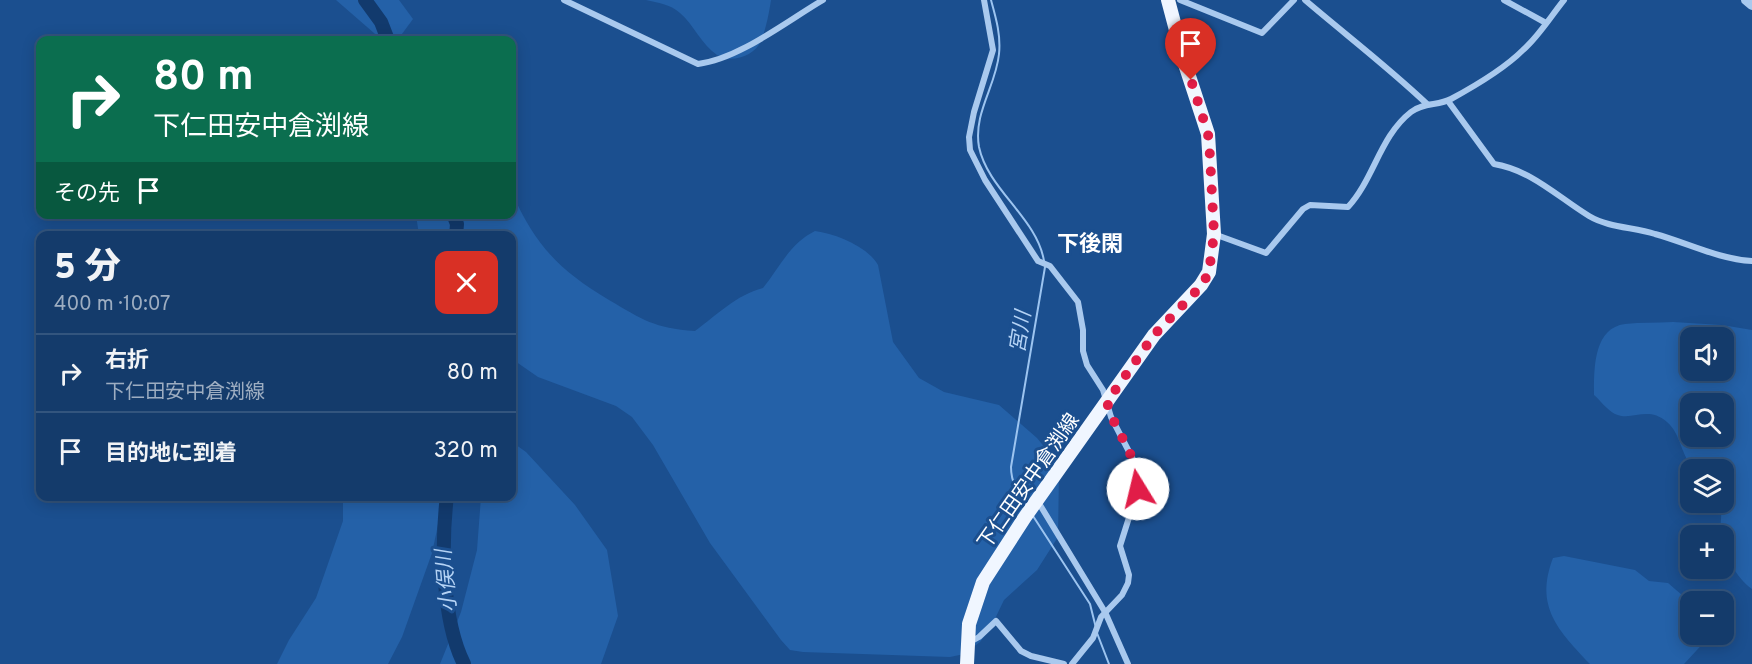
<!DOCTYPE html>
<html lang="ja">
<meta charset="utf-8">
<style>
:root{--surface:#143b6b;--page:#214673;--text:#f1f3f6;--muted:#9dadc1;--line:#33557e}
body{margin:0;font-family:Overpass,"Noto Sans JP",sans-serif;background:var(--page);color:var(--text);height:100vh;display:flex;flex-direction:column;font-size:22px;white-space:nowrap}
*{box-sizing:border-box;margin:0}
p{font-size:20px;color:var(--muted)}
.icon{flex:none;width:33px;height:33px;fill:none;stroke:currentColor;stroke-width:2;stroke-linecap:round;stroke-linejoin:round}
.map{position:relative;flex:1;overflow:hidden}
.sheet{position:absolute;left:36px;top:231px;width:480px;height:270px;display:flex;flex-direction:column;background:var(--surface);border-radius:12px;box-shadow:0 3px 15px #0003,0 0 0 2px var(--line)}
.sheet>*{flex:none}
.hud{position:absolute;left:36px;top:36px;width:480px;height:183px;border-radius:12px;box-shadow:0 3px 15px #0003,0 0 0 2px var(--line);background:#0b6e4f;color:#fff;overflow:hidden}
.tools{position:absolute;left:1680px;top:327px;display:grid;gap:12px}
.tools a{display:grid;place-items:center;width:54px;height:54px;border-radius:12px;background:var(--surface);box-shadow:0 3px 15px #0003,0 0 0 2px var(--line);font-size:30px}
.pin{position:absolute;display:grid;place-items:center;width:51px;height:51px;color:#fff;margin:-62px -26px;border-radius:50% 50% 50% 0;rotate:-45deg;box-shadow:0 0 6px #0007}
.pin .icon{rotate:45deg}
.me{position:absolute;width:66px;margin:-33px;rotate:351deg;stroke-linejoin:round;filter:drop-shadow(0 0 4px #0008)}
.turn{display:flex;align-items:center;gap:21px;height:126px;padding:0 18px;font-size:27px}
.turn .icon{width:78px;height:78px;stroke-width:2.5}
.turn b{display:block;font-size:42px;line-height:51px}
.then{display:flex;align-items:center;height:57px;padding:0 18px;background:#0003;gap:12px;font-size:22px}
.round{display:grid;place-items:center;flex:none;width:63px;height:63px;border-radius:12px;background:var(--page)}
.head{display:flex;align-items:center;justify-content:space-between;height:102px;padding:0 18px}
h1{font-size:36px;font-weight:800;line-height:45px}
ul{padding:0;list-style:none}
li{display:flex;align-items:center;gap:18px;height:78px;padding:0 18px;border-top:2px solid var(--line)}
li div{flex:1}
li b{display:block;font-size:22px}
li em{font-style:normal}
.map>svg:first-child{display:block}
</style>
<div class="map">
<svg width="1752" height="664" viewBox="0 0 1752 664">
<rect width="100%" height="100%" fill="#1b4f8f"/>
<g fill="#2461a8" fill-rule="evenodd">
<polygon points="336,0 399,0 413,19 399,38 382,40"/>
<path d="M646,0H771C769,13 766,29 761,41C755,56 730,64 717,55C701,44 694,25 680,13C670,4 658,3 646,0Z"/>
<path d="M512,193C536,246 559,270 609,300C643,320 654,328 695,331C717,315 736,295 763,288C780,267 790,243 815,231C836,234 867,246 878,265L893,342L919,378L944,392L999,405L1037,438L1055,460L1059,472L1058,537L1037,570L1004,600L990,629L980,642L964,654L950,657L803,652L790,650L781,640L710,543L653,445L632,417L616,406L538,377L512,359V236L419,235L416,215L512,214Z"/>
<path d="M1673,322L1722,325L1752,330V589C1736,578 1724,554 1724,536L1720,535L1724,470L1695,469C1680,456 1682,435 1667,422C1647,405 1632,422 1615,414C1607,410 1600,400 1594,395C1594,370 1593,328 1625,324C1641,322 1657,323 1673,322ZM1690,338H1724V370H1690ZM1690,404H1724V436H1690Z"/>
<polygon points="512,442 526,452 575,505 607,550 618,616 601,664 440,664 461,612 477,550 481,497 512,496"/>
<polygon points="343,497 444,497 432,553 402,637 388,664 277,664 289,640 316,598 343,521"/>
<path d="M1564,556L1635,570L1649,581L1668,583L1682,595L1690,607V634L1706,635L1708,638L1684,664H1590C1559,631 1534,607 1553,558Z"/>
</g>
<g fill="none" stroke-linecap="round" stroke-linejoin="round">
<g stroke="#9cc4f0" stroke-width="2">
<path d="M991,0C996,18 1001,35 999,54C996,86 973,113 979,147C988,190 1037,218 1044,261"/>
<path d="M1027,506C1018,493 1011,483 1011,467L1045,267"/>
<polyline points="1033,516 1090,604 1096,628"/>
<polyline points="1097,633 1109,664"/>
</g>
<g stroke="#123a6d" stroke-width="14">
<polyline points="365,0 381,22 388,40"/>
<polyline points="453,214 457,224 456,236"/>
<path d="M447,496C441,545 442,620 464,664"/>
</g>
<g stroke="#a9c9ee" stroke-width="6">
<path d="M564,0L698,64C739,59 787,21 823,0"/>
<polyline points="984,0 993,50 974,112 969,137 970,150 985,180 1038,261 1050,266 1078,302 1083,330 1083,351 1087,365 1103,390 1111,417 1137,467 1138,489 1120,546 1129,575 1128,583 1122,595 1101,617 1093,638 1072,664"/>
<polyline points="1180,0 1262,33 1294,0"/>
<path d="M1305,0C1346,35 1388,67 1427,104"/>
<polyline points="1504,0 1546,23"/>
<path d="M1448,101L1494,164C1531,170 1558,197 1589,216C1609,228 1634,227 1655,234C1688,243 1718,259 1752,261"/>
<path d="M1214,234L1266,253L1303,209L1310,205L1348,207C1374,179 1380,136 1411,112C1424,102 1438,106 1451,99C1475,86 1503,70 1523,50C1539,36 1551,16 1564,0"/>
<polyline points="1037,500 1105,612 1128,664"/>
<polyline points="970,642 979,637 996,621 1021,651 1031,656 1064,664"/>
</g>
<polyline stroke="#a9c9ee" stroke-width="10" points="1746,0 1752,5"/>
<polyline stroke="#f0f6ff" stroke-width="14" points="967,664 969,624 983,582 1025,517 1154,335 1201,285 1209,272 1214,234 1208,134 1185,64 1168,0"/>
</g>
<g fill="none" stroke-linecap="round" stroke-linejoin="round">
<path stroke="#e11d48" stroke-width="10" stroke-dasharray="0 18" d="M1138,489C1137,451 1116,436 1107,402L1154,335L1202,285L1209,272L1214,234L1210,156L1208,134L1191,80"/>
</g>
<g text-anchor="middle" stroke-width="6" stroke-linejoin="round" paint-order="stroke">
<g font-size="20" fill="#fff" stroke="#1b4f8f">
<text transform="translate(1028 481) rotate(-55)" y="7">下仁田安中倉渕線</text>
</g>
<g font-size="21" font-style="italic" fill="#b5d3f5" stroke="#1b4f8f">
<text transform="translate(1020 332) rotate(-81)" y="7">宮川</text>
<text transform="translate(446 581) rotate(-95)" y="7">小俣川</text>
</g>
<g font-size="22" font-weight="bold" fill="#fff" stroke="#1b4f8f">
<text x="1090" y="251">下後閑</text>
</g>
</g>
</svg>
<div class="tools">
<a><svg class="icon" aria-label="sound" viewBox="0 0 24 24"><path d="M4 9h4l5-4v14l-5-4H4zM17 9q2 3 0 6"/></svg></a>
<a><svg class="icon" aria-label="search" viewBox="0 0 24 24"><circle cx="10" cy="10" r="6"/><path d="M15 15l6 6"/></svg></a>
<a><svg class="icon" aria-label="layers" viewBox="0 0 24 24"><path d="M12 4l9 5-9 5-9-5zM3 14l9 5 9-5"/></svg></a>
<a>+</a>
<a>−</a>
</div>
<div class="pin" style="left:1191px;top:80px;background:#d93025"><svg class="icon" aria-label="arrive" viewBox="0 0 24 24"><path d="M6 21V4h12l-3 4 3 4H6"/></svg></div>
<svg class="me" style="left:1138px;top:489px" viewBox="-20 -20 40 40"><circle r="19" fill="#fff"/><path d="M0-13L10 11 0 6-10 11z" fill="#e11d48"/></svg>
<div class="hud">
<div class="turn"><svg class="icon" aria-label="right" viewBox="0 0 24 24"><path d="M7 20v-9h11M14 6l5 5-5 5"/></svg><div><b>80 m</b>下仁田安中倉渕線</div></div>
<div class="then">その先<svg class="icon" aria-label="arrive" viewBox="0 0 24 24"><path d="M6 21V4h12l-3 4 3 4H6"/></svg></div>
</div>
<section class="sheet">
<div class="head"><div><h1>5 分</h1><p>400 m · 10:07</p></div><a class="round" style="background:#d93025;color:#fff"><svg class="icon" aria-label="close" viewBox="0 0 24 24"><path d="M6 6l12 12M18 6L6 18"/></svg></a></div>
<ul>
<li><svg class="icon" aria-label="right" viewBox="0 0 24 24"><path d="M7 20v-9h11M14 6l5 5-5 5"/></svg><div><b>右折</b><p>下仁田安中倉渕線</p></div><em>80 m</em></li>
<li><svg class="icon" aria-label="arrive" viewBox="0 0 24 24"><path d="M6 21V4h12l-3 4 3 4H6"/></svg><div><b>目的地に到着</b></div><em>320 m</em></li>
</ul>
</section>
</div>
